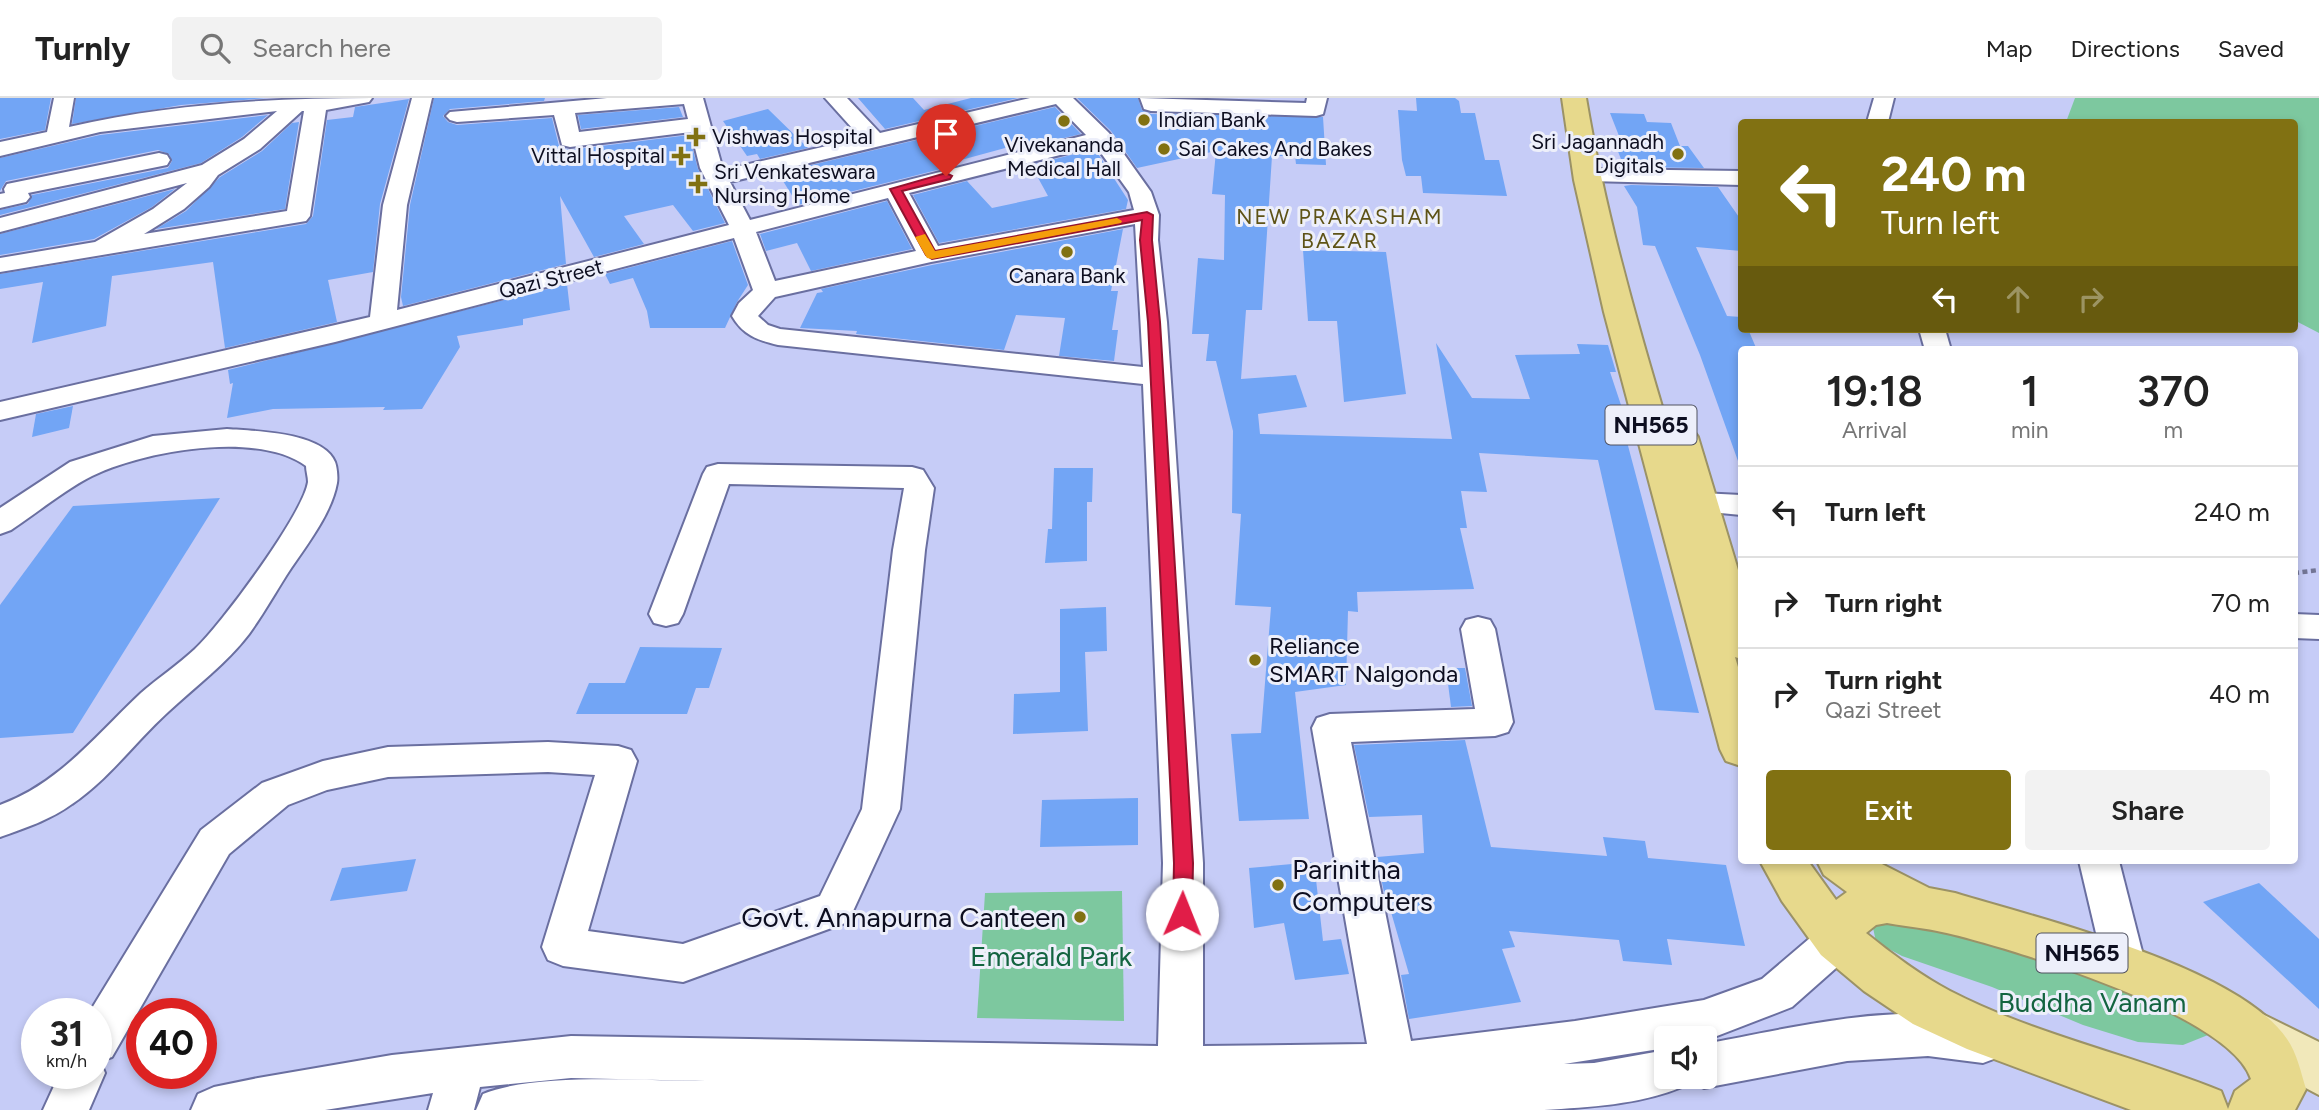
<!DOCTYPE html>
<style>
:root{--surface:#fff;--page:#f2f2f2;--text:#222;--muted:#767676;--line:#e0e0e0;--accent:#817112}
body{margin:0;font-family:Figtree,sans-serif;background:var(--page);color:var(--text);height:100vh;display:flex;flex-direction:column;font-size:26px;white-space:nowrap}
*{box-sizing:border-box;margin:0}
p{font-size:23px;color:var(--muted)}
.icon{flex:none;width:38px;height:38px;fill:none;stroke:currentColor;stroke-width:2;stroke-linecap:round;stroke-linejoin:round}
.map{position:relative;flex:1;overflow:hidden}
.drawer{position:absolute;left:1738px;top:248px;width:560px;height:518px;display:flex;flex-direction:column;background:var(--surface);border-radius:7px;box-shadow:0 4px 10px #0003}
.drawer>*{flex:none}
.guide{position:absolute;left:1738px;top:21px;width:560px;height:214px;border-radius:7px;box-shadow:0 4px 10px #0003;background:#817112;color:#fff;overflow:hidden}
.buttons{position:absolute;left:1654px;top:928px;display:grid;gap:14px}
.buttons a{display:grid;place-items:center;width:63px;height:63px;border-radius:7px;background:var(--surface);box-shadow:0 4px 10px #0003;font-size:35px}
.speed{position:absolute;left:21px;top:900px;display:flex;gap:14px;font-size:35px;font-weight:700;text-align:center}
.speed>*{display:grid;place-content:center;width:91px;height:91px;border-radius:50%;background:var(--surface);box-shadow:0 4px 10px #0003;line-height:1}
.speed small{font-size:18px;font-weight:400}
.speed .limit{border:10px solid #d22;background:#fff;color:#111}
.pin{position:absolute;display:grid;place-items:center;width:60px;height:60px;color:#fff;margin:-72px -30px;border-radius:50% 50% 50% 0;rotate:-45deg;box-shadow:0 0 7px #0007}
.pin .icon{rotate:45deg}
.me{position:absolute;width:77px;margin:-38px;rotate:1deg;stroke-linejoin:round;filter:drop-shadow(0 0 5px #0008)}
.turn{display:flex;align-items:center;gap:24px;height:147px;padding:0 28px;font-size:32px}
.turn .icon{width:91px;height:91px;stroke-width:2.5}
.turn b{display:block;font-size:49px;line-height:60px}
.lanes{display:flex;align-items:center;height:66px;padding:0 28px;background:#0003;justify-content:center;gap:35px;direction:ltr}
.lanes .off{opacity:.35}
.eta{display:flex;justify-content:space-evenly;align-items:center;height:119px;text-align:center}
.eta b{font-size:42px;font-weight:600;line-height:49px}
.button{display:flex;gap:14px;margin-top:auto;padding:14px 28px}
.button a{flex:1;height:80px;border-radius:7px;background:var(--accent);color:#fff;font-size:28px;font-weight:600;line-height:80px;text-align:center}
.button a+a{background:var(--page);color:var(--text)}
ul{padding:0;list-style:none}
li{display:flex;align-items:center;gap:21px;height:91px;padding:0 28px;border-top:2px solid var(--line)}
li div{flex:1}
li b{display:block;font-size:26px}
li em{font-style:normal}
header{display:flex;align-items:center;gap:42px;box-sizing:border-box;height:98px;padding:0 35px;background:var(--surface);border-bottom:2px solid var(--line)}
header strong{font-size:33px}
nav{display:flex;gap:38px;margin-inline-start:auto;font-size:24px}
.search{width:490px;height:63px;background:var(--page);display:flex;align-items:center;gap:18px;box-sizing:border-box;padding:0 24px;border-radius:7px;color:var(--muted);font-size:26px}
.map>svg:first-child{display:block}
</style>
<header>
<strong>Turnly</strong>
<div class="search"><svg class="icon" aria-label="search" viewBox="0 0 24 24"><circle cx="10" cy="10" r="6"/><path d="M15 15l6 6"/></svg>Search here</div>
<nav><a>Map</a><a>Directions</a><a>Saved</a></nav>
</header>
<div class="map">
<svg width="2319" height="1012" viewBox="0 0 2319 1012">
<rect width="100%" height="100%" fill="#c6ccf7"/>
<g fill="#7dc89f">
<polygon points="2075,0 2319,0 2319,235 2294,222 2294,24 2066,24"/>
<polygon points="1122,793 1124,923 977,920 985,795"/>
<polygon points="1894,816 2134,892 2213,935 2183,947 2138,944 2083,927 1992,889 1902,858 1876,844 1872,825"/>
</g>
<g fill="#72a5f5">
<polygon points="0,0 51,0 45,32 0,41"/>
<polygon points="76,0 267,0 181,7 72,26"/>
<polygon points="434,0 545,0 544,3 450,11 443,18 448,24 457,27 552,20 559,48 569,52 689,37 698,71 725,125 693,133 673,107 624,118 644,146 594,159 560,98 566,166 403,208 401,199 410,107"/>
<polygon points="858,0 913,0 924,12 971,0 1018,0 885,31"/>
<polygon points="1077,0 1138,0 1142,12 1151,16 1323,19 1326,67 1296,66 1295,58 1272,58 1262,212 1246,212 1241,281 1296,277 1307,309 1258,316 1260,336 1452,341 1436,245 1472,300 1530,301 1515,257 1580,256 1577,246 1608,247 1616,274 1610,274 1622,310 1618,310 1699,615 1655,612 1598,362 1479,355 1487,394 1461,393 1467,430 1460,430 1474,491 1357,494 1358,514 1348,513 1346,587 1295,594 1309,721 1239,723 1231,636 1261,635 1271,509 1235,507 1241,416 1232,415 1233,333 1216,263 1206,263 1209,236 1192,236 1198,160 1224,162 1225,97 1212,96 1216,53 1137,70 1111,33"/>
<polygon points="1416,0 1455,0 1459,3 1461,15 1475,15 1485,62 1499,62 1507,98 1423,95 1421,78 1406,78 1402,62 1398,12 1417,13"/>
<polygon points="409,1 380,106 373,174 328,182 337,224 225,250 213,164 112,178 106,228 32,245 43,184 0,191 0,176 306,126 313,118 327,22 353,19 355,9"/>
<polygon points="679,9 683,19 581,31 578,17"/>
<polygon points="1055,9 1081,36 1022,50 1020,46 950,65 953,68 798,107 778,75"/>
<polygon points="768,11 808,50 760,61 757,56 747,58 723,23"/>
<polygon points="1610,15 1644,16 1647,24 1671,25 1680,48 1688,48 1704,70 1624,69 1614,43 1621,43"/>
<polygon points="268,17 242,39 201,65 0,117 0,112 28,106 32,97 168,70 172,63 169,56 158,52 6,83 0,93 0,60 100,37"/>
<polygon points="299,24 285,111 156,131 186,113 220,79 262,53 292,25"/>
<polygon points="1095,51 1128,102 1126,111 939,145 913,97 967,83 992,110 1048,98 1031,67"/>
<polygon points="1631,87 1718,89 1741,122 1741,153 1696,149 1727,218 1741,219 1741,231 1748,231 1757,252 1741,252 1741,362 1738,363 1700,257 1655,148 1643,147 1637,109 1624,88"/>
<polygon points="175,91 152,109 94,141 0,157 0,136"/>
<polygon points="887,103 912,151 811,173 797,145 766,153 760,136"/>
<polygon points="1123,131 1111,193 1118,193 1112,232 1118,232 1114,263 1059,258 1065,220 1016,217 1004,252 856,236 857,233 800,230 817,195 823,194 821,191 932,167"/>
<polygon points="732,143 748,187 737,204 725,230 650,230 647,213 633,180 610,186 605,176"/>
<polygon points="1303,152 1386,154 1406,296 1344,304 1337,223 1308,223"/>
<polygon points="567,186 570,212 523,221 523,227 457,238 460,249 422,311 383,312 385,309 273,311 227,320 233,285 230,286 228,272"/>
<polygon points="73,308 69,330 32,339 36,316"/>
<polygon points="1054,370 1093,370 1092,404 1087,404 1087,463 1045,465 1048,431 1052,431"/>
<polygon points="220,400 73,635 0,640 0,507 73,408"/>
<polygon points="1106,509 1107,553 1085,554 1088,633 1013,636 1014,596 1060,594 1060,511"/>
<polygon points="640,549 722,550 709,590 696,590 687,616 576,616 589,585 625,585"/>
<polygon points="1446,570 1465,570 1472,608 1451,609"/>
<polygon points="1465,642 1491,749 1607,758 1603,739 1645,743 1648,760 1726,767 1745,848 1667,841 1672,867 1623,863 1619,842 1509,833 1515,849 1502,851 1521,904 1409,921 1401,877 1409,876 1391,814 1388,815 1377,759 1424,755 1422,717 1369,719 1354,647"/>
<polygon points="1138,700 1138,747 1040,749 1042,702"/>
<polygon points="416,761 407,793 330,803 342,770"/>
<polygon points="1314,764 1323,843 1341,841 1349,876 1295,882 1284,825 1254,830 1249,770"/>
<polygon points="2259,785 2319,841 2319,911 2203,804"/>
</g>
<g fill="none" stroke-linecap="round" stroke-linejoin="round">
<defs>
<g id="minor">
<path d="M54,0H74L69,29C168,6 271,0 372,0L369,4L326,12L310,118L306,123L0,174V160L95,144L153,111L187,85L0,134V120L202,67L244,41L277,13L100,34L0,58V44L47,34ZM302,13H304L287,113L144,136L184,111L209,89L218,77L260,51Z"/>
<path d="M412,0H432L407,107L397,212L729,127L700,70L691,34L570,49L562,47L554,17L457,24L450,22L446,18L450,14L607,0H703L723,72L861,40L825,0H847L880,35L1030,0H1073L1109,35L1151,94L1159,117L1158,142L1167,224L1203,765V948L1367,946L1312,630L1317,620L1330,616L1475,611L1461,531L1466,522L1478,519L1490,522L1495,531L1513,624L1508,634L1495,638L1351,644L1411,943L1575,923L1704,902L1762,881L1823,829L1838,823L1853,829L1859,842L1853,855L1792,909L1704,943V940H1666V950L1564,966L1594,965L1666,952V978H1704V946C1789,931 1917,897 1999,929L2005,944L1999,959L1983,965L1928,958L1847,963L1704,990L1688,983L1686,979L1682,989C1639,1007 1589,1009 1544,1012H476L483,996C536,974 646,983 706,983L571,980L480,989L474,1012H428L433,995L325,1012H191L198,996L214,989L258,980L392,957L571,938L1158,948L1163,765L1143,286L778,247C757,242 743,237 732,218L739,205L753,192L734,140L335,244L0,322V304L370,219L383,107ZM684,6L688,21L579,34L575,15ZM1056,6L1086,37L750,122L730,84ZM1096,48L1129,94L1134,112L938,148L909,95ZM888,100L916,153L775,183L756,134ZM1135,126L1143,269L780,231L768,227L758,218L775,199L931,164Z"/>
<polygon points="1140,0 1306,5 1307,0 1327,0 1323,16 1316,18 1151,13 1144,11"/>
<polygon points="1874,0 1894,0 1888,24 1867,24"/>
<polygon points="159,55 167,57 170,62 167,67 28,95 30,99 26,104 0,110 0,96 5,95 4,91 7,86"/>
<polygon points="1598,71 1741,73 1741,87 1590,83 1587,78 1590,73"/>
<polygon points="1919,231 1945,231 1951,252 1925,252"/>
<path d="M227,331C254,333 323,334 335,364C337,369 338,380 337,385C331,418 304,450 286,478C274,497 262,518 249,536C226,566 196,588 168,614C135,644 109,681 72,706C50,722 25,730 0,739V707C60,685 96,637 141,595C158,580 178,567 195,551C221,527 303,416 308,384C308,379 306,373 306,368C258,332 143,353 92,378C64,392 37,415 11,432L0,436V410L70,364L153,338Z"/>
<polygon points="718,366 912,369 923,372 934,390 925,452 900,711 848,824 683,884 563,868 548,862 542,849 595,677 548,674 388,679 327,692 288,707 229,756 112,959 100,963 105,975 89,1012 43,1012 60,975 96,975 96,915 89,915 201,732 262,685 323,663 388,649 548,644 618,648 631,652 637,663 588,833 683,846 820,798 862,711 893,452 904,390 729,386 683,516 678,525 666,528 654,525 649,516 703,376 707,369"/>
<polygon points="1701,395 1741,397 1741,417 1690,412 1686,405 1690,398"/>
<polygon points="2294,516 2319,517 2319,541 2294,540"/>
<polygon points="2079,763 2119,763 2146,869 2140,883 2125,888 2110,883 2104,869"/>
</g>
<polygon id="major" points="2250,910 2319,944 2319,997 2232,951 2225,934 2232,917"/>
<g id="highway">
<path d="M1562,0H1586C1605,113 1636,222 1669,332L1681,328L1693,332L1698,339L1741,482V561L1735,559L1741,579V668L1726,663L1720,651L1604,214L1574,82Z"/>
<path d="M1760,763H1808L1836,802L1847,794L1824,777L1817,763H1876L1929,790L1955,795C2040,821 2237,868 2287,941C2297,955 2301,975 2306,991L2295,1012H2131L1967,951L1913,926L1864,893L1821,857L1782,803ZM1887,825C1910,829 1933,831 1955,837C2019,853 2230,917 2251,981L2235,993L2228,1011L2221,993C2132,957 2035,937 1950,893C1920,877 1892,856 1866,835L1876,827Z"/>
</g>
</defs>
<use href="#minor" stroke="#6a6fa0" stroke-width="4"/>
<use href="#major" stroke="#9b9266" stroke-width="4"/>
<use href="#highway" stroke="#9b9266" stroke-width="4"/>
<polyline stroke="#727595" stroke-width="4.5" stroke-dasharray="5 3.5" stroke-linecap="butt" points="2294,475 2319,472"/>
<use href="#minor" fill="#fff" fill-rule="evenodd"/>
<use href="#major" fill="#f1e8ba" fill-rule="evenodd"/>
<use href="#highway" fill="#e7d98c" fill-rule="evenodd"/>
</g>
<polygon fill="#e11d48" stroke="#92132f" stroke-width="2" points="946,75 952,78 950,81 902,93 935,153 1147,114 1153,117 1152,142 1160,224 1193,765 1192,816 1189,822 1182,825 1176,822 1173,816 1174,765 1148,224 1140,142 1142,122 932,161 926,157 890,91"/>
<polygon fill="#f59e0b" points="1117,120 1122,123 1121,125 932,161 927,160 915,139 925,136 935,153"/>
<g fill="#817112" stroke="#edeffa" stroke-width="2.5">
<circle cx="1144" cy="22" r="7"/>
<circle cx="1064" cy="23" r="7"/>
<path d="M692.5 28.5h7v7h7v7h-7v7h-7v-7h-7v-7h7z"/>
<circle cx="1164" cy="51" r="7"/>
<circle cx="1678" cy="56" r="7"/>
<path d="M677.5 47.5h7v7h7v7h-7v7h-7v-7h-7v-7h7z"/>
<path d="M694.5 75.5h7v7h7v7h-7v7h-7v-7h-7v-7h7z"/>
<circle cx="1067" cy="154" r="7"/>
<circle cx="1255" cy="562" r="7"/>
<circle cx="1278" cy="787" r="7"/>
<circle cx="1080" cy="819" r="7"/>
</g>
<g text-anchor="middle" stroke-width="6" stroke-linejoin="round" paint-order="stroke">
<g font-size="21" fill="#0d0e20" stroke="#edeffa" text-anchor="start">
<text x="1158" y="29">Indian Bank</text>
<text x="712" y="46">Vishwas Hospital</text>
<text x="1664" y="51" text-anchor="end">Sri Jagannadh<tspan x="1664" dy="24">Digitals</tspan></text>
<text x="1064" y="54" text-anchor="middle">Vivekananda<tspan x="1064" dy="24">Medical Hall</tspan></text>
<text x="1178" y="58">Sai Cakes And Bakes</text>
<text x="665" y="65" text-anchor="end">Vittal Hospital</text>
<text x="714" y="81">Sri Venkateswara<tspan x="714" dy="24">Nursing Home</tspan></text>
<text x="1067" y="185" text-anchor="middle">Canara Bank</text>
</g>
<g font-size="21" letter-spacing="2" fill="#5e5316" stroke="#edeffa">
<text x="1340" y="126">NEW PRAKASHAM<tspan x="1340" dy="24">BAZAR</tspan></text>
</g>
<g font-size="21" fill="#0d0e20" stroke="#edeffa">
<text transform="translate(551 181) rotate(-14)" y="7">Qazi Street</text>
</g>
<g fill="#edeffa" stroke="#505261" stroke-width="2">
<rect x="1605.5" y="307.5" width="91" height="39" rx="5"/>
<rect x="2036.5" y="835.5" width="91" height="39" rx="5"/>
</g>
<g font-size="23" font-weight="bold" fill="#0d0e20">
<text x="1651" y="335">NH565</text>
<text x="2082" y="863">NH565</text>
</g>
<g font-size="24" fill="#0d0e20" stroke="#edeffa" text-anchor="start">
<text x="1269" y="556">Reliance<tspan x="1269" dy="28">SMART Nalgonda</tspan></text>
</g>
<g font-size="28" fill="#0d0e20" stroke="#edeffa" text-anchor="start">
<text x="1292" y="781">Parinitha<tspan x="1292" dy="32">Computers</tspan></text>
<text x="1066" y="829" text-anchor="end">Govt. Annapurna Canteen</text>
</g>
<g font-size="28" fill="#136440" stroke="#edeffa">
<text x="1051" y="868">Emerald Park</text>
<text x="2092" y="914">Buddha Vanam</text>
</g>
</g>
</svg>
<div class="buttons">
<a><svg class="icon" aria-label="sound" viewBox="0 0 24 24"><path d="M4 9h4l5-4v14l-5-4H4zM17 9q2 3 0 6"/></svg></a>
</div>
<div class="speed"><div>31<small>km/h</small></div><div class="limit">40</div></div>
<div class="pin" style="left:946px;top:78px;background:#d93025"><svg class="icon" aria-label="arrive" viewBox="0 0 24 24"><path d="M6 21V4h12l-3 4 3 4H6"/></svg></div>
<svg class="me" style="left:1182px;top:816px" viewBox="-20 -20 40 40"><circle r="19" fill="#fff"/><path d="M0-13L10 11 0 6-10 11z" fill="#e11d48"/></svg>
<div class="guide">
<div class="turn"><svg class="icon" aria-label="left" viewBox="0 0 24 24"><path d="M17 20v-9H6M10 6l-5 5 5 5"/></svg><div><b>240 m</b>Turn left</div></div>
<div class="lanes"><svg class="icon" aria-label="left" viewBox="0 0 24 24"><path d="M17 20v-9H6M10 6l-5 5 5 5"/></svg><svg class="icon off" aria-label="ahead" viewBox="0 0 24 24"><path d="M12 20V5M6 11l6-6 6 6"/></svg><svg class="icon off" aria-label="right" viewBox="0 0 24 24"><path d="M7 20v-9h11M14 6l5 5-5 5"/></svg></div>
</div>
<section class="drawer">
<div class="eta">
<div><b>19:18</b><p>Arrival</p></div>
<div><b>1</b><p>min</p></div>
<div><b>370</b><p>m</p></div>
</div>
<ul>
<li><svg class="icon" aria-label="left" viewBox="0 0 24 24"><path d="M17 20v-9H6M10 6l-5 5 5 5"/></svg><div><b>Turn left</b></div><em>240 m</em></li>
<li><svg class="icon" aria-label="right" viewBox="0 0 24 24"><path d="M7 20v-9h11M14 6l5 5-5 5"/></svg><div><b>Turn right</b></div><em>70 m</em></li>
<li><svg class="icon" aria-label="right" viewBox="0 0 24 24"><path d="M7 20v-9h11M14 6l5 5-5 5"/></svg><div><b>Turn right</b><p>Qazi Street</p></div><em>40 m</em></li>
</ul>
<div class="button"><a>Exit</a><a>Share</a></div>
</section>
</div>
